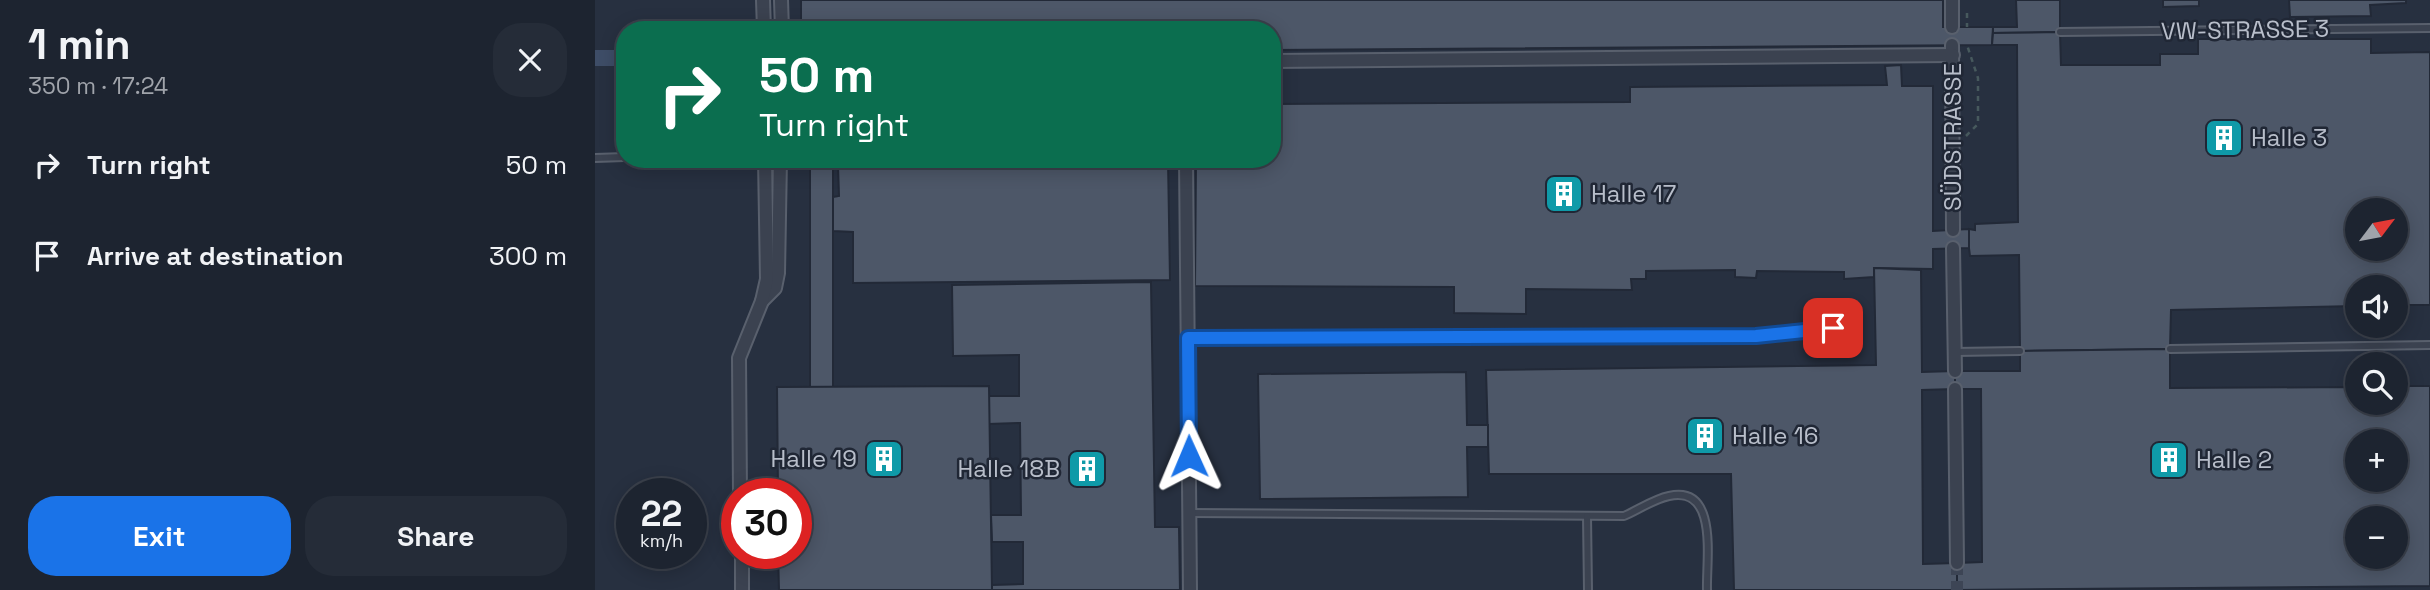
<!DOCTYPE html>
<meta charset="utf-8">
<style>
:root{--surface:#1d2430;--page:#252c38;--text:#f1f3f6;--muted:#a0a4ab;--line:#3b414c;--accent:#1a73e8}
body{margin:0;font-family:"Space Grotesk",sans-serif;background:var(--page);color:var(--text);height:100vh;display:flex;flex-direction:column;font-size:26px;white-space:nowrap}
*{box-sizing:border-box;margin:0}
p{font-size:23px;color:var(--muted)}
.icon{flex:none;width:38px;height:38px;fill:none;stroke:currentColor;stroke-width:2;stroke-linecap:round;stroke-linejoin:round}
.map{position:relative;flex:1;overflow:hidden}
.panel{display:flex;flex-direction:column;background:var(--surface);width:595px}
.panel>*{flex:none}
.banner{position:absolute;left:21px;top:21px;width:665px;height:147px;border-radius:28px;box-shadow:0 4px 18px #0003,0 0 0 2px var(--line);background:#0b6e4f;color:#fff;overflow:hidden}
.needle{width:46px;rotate:58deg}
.buttons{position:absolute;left:1750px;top:198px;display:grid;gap:14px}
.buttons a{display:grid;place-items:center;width:63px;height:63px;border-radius:50%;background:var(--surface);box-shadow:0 4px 18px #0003,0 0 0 2px var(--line);font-size:35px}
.speed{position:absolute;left:21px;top:478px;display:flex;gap:14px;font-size:35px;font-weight:700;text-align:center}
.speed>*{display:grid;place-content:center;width:91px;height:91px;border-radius:50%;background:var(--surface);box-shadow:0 4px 18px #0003,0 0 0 2px var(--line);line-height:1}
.speed small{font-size:18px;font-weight:400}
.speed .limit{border:10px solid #d22;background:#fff;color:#111}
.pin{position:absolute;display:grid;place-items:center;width:60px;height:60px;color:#fff;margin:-30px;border-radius:14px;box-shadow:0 4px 10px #0006}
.me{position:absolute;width:77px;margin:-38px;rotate:359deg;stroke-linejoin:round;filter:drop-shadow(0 0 5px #0008)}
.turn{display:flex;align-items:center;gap:24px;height:147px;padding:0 28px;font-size:32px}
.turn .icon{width:91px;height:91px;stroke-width:2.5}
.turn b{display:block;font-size:49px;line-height:60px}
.round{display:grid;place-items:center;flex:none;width:74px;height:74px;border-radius:28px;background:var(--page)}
.overview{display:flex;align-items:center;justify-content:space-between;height:119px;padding:0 28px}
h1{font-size:42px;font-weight:800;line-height:52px}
.button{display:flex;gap:14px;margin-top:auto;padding:14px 28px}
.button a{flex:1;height:80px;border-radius:28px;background:var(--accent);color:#fff;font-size:28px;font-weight:800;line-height:80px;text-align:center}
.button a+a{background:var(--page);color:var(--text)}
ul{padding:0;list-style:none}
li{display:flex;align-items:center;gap:21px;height:91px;padding:0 28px}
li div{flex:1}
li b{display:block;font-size:26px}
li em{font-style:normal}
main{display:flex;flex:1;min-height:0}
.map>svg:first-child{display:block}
</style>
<main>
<section class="panel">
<div class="overview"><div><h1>1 min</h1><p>350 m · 17:24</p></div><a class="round"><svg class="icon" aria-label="close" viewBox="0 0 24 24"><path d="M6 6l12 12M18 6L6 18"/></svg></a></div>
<ul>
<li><svg class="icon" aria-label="right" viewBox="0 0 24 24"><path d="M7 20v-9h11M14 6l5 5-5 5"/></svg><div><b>Turn right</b></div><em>50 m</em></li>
<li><svg class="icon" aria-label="arrive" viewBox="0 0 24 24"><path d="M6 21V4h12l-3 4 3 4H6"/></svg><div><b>Arrive at destination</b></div><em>300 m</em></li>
</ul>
<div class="button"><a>Exit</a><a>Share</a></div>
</section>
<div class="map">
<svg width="1835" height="590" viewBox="0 0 1835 590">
<rect width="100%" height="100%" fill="#273040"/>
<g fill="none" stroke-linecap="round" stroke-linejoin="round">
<polyline stroke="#3e4d67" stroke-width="16" points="0,58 30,58"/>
</g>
<g fill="#4d5768" stroke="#222937" stroke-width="2" fill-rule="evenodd">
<polygon points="206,0 1348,0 1348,27 1398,27 1397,45 677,50 677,30 206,30"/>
<polygon points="1421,0 1465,0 1465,32 1398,33 1398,27 1422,27"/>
<polygon points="1568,0 1604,0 1604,6 1568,7"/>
<polygon points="1694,0 1811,0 1811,3 1775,5 1776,16 1695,17"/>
<path d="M1465,32L1466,65H1565V54H1603V39H1776V53L1835,52V305H1801V287H1762V306L1576,310L1575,349L1425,351L1424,255L1375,256L1374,248V229L1380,230V224L1423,222L1422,45H1397L1398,33ZM1762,210H1801V248H1762Z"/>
<polygon points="1306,65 1307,86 1338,86 1338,231 1374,229 1374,248 1338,249 1338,269 1279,268 1279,277 1249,279 1249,272 1162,271 1161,278 1140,277 1140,270 1051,271 1051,279 1036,279 1037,290 931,289 931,314 859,313 859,287 600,286 601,159 677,159 677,104 1035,102 1035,87 1292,85 1290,66"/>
<rect x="215" y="159" width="23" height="228"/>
<polygon points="257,159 573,159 575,280 258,283 258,232 238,231 238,197 244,196 243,166 257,166"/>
<polygon points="1279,268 1326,270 1327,372 1360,371 1360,389 1327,390 1328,564 1362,563 1362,590 1139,590 1136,474 894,474 891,370 1281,365"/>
<polygon points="556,282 560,527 584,527 585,590 397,590 397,585 428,584 428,542 397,542 396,515 426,515 425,423 393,424 393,396 424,396 424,355 358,356 357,285"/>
<path d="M1575,349V388L1762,387V402H1801V386H1835V586L1362,590V563L1387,562L1386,389H1360V371H1425V351ZM1762,441H1801V480H1762ZM1762,518H1801V556H1762Z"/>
<polygon points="871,372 872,425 893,425 893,447 872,447 873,497 665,499 663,374"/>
<polygon points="394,386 397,590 184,590 183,553 201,553 201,494 183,494 182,387"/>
</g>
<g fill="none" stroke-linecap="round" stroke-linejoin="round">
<polyline stroke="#3d4555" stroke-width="12" stroke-dasharray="12 6" stroke-linecap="butt" points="1362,563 1362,590"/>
<defs>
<g id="lane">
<polyline points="1465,32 1835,28"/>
<polyline points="0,158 30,157"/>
<polyline points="593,338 1161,336 1238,328"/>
<polyline points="1575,349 1835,345"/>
<polyline points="1360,352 1425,351"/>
<path d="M595,513L1029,516C1043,510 1059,499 1074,496C1124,485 1111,560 1112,590"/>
<polyline points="992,516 993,590"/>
</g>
<g id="street">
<polyline points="168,0 169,30"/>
<polyline points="186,0 187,30"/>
<polyline points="1357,0 1357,27"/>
<polyline points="1357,45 1358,230"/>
<polyline points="677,61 1358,55"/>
<polyline points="591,159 595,590"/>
<polyline points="1358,248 1360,371"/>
<polyline points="167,301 180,288 183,273 185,159"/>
<polyline points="1360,389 1362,563"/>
<polyline points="145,494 144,358 167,301 172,279 170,159"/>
<polyline points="147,553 147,590"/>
</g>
</defs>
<use href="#lane" stroke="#59606d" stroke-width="10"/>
<use href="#street" stroke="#59606d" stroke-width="16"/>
<g stroke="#47595d" stroke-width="2.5" stroke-dasharray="5 5" stroke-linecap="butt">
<polyline points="1372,13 1372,27"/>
<polyline points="1371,136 1383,124 1383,78 1372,45"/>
</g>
<use href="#lane" stroke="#3b4250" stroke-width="6"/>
<use href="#street" stroke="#3b4250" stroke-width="12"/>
</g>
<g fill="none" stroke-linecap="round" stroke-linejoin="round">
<defs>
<polyline id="route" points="594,456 593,338 1161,336 1238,328"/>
</defs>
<use href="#route" stroke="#114b97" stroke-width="18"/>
<use href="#route" stroke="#1a73e8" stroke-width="12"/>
</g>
<defs>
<symbol id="building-square" viewBox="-11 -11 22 22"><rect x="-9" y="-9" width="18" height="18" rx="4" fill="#0f9aa8" stroke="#202735"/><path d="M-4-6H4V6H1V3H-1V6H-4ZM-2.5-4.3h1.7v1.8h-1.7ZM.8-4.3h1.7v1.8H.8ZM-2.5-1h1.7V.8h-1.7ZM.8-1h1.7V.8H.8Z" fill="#fff"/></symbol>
</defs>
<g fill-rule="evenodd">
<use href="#building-square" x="1607" y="116" width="44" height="44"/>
<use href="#building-square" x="947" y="172" width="44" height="44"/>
<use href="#building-square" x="1088" y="414" width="44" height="44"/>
<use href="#building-square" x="267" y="437" width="44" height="44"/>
<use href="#building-square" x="1552" y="438" width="44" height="44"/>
<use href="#building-square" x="470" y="447" width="44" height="44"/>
</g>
<g text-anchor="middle" stroke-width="5" stroke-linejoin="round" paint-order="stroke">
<g font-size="24" fill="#b8beca" stroke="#202735">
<text transform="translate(1650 30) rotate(-1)" y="8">VW-STRASSE 3</text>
<text transform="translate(1358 137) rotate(-90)" y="8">SÜDSTRASSE</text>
</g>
<g font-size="24" fill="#b8beca" stroke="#202735" text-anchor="start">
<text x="1656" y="146">Halle 3</text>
<text x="996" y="202">Halle 17</text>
<text x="1137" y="444">Halle 16</text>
<text x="262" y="467" text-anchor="end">Halle 19</text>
<text x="1601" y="468">Halle 2</text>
<text x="465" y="477" text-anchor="end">Halle 18B</text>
</g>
</g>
</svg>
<div class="buttons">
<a><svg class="needle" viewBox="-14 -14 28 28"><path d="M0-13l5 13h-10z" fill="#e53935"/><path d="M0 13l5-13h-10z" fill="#a0a4ab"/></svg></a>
<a><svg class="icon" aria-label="sound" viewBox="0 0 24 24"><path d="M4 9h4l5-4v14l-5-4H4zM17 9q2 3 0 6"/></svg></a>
<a><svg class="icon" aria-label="search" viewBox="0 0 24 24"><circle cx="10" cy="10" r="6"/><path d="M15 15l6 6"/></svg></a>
<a>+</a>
<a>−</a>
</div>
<div class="speed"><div>22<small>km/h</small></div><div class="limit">30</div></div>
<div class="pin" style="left:1238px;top:328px;background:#d93025"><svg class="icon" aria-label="arrive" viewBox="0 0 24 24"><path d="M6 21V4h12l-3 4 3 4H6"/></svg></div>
<svg class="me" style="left:594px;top:456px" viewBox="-20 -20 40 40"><path d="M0-17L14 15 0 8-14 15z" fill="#1a73e8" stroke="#fff" stroke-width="4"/></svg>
<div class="banner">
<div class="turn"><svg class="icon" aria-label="right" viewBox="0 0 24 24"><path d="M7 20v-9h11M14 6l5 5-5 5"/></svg><div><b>50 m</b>Turn right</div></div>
</div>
</div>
</main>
